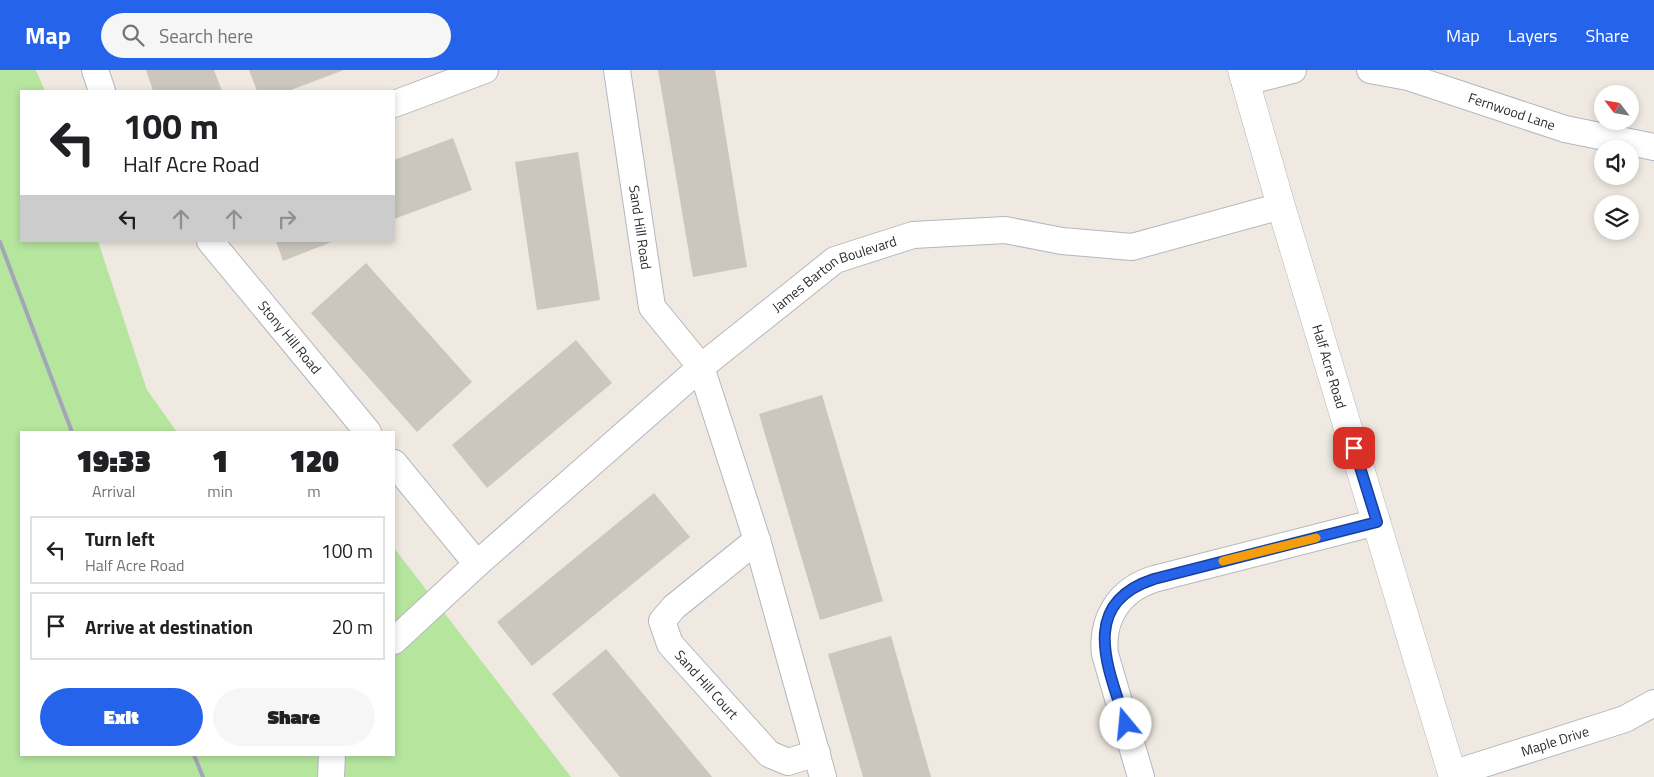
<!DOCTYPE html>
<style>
:root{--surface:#fff;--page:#f6f6f6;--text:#202124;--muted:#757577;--line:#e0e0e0;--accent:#2563eb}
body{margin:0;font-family:"Titillium Web",sans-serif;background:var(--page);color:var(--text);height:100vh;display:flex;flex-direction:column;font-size:19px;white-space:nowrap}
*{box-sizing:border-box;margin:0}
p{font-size:16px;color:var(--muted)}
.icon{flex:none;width:28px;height:28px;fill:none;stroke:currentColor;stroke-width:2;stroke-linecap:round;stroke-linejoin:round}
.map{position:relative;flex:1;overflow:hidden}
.details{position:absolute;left:20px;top:361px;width:375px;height:325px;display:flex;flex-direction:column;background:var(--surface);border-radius:0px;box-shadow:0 2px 8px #0003}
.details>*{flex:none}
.top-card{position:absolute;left:20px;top:20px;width:375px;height:152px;border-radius:0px;box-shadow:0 2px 8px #0003;background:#fff;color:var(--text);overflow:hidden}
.needle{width:32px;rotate:301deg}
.tools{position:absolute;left:1594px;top:15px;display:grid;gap:10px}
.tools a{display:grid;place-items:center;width:45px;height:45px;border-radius:50%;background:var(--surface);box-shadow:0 2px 8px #0003;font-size:25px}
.pin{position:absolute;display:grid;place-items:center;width:42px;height:42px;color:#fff;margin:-21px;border-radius:10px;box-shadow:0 2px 8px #0006}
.me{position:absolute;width:55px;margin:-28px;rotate:343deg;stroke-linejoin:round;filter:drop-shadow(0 0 4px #0008)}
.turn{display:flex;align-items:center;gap:18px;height:105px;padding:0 20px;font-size:22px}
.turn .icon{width:65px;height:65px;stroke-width:2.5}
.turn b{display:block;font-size:35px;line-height:42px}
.lanes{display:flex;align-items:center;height:48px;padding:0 20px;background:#0003;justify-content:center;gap:25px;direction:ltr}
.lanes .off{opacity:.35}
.eta{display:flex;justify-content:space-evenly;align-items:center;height:85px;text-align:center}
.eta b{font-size:30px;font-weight:800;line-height:35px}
.cta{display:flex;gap:10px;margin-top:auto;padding:10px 20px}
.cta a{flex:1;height:58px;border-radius:30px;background:var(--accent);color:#fff;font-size:20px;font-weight:800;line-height:58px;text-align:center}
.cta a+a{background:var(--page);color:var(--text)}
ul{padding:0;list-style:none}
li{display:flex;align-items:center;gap:15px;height:68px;margin:0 10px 8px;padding:0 10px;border:2px solid var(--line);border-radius:0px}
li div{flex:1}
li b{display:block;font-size:19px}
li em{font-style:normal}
header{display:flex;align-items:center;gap:30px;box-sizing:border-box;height:70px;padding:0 25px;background:var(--accent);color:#fff}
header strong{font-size:24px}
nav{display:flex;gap:28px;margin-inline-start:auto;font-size:18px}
.search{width:350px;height:45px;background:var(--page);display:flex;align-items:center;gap:12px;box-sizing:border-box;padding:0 18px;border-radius:28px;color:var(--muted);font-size:19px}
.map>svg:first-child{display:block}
</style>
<header>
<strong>Map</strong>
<div class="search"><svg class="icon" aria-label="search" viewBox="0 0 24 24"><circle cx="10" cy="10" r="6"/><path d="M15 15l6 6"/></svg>Search here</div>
<nav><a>Map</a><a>Layers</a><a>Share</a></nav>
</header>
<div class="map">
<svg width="1654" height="707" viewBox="0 0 1654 707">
<rect width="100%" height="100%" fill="#efe9e1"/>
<polygon fill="#b6e59e" points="0,0 36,0 45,21 21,21 21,171 98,171 147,320 177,362 21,362 21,685 394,685 394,478 571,707 0,707"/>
<g fill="#cbc7bf">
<polygon points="146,0 214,0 222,21 153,21"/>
<polygon points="249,0 344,0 288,21 257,21"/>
<polygon points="658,0 715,0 747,197 693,207"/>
<polygon points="453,68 472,120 394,149 394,90"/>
<polygon points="578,82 600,230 537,240 515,92"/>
<polygon points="276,171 334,171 283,191"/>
<polygon points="366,193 472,312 417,362 311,243"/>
<polygon points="576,270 612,313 487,418 452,375"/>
<polygon points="822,325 883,531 820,550 759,344"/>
<polygon points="654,423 690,467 532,596 497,552"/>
<polygon points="891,566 931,707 863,707 828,584"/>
<polygon points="606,579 712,707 620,707 552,624"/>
</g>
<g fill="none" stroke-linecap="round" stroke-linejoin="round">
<defs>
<g id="street">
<polyline points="95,0 102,21"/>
<path id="s1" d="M617,0L652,237L701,297L757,470L823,707"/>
<path id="s2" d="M1370,0L1408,7L1565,59L1654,77"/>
<polyline points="1245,12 1293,0"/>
<polyline points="394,34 485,0"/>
<path id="s3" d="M210,171L368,362"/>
<polyline points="394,393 477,494"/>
<path id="s4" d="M757,470L674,537L662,551L670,574L769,684L788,692L817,683"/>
<path id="s5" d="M394,571L477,494L701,297L835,190L913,165L1005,160L1062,171L1132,177L1281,136"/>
<path id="s6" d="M1452,704L1625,649L1654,633"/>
<polyline points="331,707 332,685"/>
<path d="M1141,707L1105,584C1101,549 1119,520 1154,509L1377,452"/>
</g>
<g id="secondary">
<path id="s7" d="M1242,0L1281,136L1453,707"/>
</g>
</defs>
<use href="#street" stroke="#b4b7c1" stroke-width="28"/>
<use href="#secondary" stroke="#b4b7c1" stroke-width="29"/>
<use href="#street" stroke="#fff" stroke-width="26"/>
<use href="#secondary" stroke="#fff" stroke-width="28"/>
<g stroke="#a3a6b8" stroke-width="4">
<polyline points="0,172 72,362"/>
<polyline points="194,685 203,707"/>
</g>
</g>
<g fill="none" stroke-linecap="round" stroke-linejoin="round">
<defs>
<path id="route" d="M1126,654C1109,600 1077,534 1154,509L1377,452L1354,378"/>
</defs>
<use href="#route" stroke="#184099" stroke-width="12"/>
<use href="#route" stroke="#2563eb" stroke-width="9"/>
<polyline stroke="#f59e0b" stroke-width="9" points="1223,491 1316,468"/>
</g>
<g text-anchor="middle" stroke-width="4.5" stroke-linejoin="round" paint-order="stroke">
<g font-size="14" fill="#2e2e2e" stroke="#fff">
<text dy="5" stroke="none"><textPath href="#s2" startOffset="148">Fernwood Lane</textPath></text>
<text dy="5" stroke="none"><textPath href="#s1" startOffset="159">Sand Hill Road</textPath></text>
<text dy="5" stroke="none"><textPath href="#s5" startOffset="576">James Barton Boulevard</textPath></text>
<text dy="5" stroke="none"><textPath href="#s3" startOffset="125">Stony Hill Road</textPath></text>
<text dy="5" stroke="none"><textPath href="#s7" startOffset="309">Half Acre Road</textPath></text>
<text dy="5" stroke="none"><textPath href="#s4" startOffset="204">Sand Hill Court</textPath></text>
<text dy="5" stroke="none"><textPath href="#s6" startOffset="108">Maple Drive</textPath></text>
</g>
</g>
</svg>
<div class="tools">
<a><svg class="needle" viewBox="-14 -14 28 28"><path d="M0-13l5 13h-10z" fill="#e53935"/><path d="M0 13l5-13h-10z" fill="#757577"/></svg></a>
<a><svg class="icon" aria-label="sound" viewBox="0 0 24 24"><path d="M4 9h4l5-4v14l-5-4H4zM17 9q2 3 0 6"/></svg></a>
<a><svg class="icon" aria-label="layers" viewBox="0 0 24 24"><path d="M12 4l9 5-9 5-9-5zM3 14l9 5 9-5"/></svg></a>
</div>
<div class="pin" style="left:1354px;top:378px;background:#d93025"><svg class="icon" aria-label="arrive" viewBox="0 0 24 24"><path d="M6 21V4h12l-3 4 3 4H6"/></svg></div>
<svg class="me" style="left:1126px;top:654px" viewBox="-20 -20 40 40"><circle r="19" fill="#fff"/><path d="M0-13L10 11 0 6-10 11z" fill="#2563eb"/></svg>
<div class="top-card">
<div class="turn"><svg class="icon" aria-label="left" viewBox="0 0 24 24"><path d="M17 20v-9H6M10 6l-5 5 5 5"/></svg><div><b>100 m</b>Half Acre Road</div></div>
<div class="lanes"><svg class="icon" aria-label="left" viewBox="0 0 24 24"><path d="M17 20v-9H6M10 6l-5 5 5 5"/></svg><svg class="icon off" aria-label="ahead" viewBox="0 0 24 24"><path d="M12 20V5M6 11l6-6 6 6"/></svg><svg class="icon off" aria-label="ahead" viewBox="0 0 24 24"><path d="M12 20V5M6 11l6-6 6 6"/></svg><svg class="icon off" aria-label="right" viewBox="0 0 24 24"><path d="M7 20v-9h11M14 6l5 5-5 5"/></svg></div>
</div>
<section class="details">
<div class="eta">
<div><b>19:33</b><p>Arrival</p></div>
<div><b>1</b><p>min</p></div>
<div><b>120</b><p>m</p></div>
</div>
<ul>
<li><svg class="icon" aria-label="left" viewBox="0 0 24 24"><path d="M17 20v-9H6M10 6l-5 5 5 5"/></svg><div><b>Turn left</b><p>Half Acre Road</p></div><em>100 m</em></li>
<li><svg class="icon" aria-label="arrive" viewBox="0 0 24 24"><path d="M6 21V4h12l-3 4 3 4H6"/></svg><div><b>Arrive at destination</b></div><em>20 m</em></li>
</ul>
<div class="cta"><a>Exit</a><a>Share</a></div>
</section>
</div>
